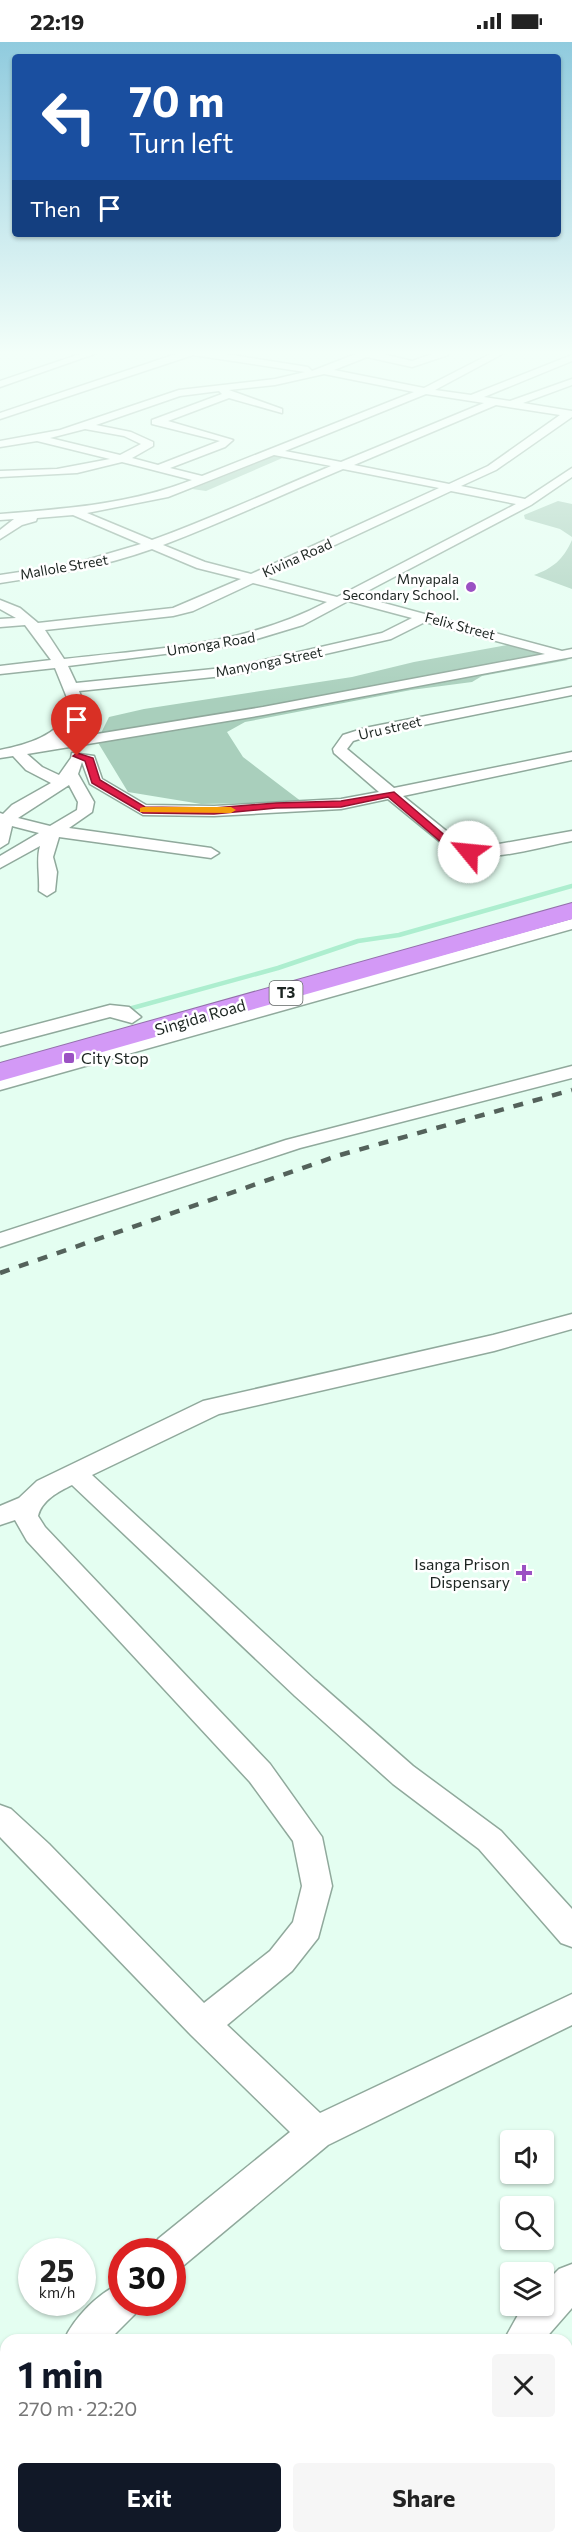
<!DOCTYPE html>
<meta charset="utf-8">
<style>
:root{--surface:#fff;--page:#f6f6f6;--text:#222;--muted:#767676;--accent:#111827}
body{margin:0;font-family:Commissioner,sans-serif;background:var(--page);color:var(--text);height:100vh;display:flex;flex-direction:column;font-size:22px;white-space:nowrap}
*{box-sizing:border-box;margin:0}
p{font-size:20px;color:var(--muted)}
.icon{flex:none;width:33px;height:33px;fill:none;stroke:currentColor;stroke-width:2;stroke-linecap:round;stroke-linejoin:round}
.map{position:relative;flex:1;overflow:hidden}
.panel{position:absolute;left:0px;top:2292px;width:573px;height:210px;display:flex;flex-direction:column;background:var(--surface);border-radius:18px 18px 0 0;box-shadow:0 2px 4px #0004}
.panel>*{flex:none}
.banner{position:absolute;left:12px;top:12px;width:549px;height:183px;border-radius:6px;box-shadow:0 2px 4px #0004;background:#1a4fa0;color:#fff;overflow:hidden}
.controls{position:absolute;left:500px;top:2088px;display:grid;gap:12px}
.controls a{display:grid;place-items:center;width:54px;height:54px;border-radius:6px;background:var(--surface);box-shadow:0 2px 4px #0004;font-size:30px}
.speed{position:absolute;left:18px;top:2196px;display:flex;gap:12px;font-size:30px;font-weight:700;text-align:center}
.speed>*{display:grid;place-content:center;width:78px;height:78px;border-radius:50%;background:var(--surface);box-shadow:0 2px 4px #0004;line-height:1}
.speed small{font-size:15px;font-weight:400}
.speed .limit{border:9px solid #d22;background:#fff;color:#111}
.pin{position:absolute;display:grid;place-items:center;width:51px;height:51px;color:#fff;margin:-62px -26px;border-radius:50% 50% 50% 0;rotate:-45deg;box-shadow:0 0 6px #0007}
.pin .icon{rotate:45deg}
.me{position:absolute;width:66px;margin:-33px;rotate:298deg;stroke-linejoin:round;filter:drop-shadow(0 0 4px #0008)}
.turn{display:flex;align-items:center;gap:21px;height:126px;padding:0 18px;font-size:27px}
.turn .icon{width:78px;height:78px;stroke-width:2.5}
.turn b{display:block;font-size:42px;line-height:51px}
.then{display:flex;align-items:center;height:57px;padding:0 18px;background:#0003;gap:12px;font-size:22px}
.round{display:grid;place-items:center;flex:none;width:63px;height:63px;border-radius:6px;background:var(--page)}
.head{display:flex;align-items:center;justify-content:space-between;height:102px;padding:0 18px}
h1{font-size:36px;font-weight:700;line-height:45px;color:var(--accent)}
.cta{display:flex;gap:12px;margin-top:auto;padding:12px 18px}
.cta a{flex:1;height:69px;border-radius:6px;background:var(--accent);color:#fff;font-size:24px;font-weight:700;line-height:69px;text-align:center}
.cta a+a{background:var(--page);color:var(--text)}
.status{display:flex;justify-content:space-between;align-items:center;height:42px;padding:0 30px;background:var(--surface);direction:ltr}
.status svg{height:16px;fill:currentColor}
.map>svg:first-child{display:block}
</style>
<div class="status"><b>22:19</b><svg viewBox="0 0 49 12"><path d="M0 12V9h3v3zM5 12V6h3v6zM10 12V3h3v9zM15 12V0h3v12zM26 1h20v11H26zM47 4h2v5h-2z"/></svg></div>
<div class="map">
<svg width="572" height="2502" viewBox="0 0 572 2502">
<rect width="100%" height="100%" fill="#e4fef1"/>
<g fill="#a9cfbc">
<polygon points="279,412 287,414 206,449 192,447"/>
<polygon points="558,459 572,462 572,495 560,487 525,477 524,473"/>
<path d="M572,498V547L534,533C553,526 563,518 572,498Z"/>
<polygon points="513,602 568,618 482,634 472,640 411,648 245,680 227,690 243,715 302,760 201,762 128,750 97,699 109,675 144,667 352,635 414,620"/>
</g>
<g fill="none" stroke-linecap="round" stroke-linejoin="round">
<polyline stroke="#adeecf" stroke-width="4.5" points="125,968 278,926 358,899 399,893 572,844"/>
<defs>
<g id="minor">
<polygon points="86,310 100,310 0,345 0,339"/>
<path d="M182,310H213L308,325L312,329L361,310H374L412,319L438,310H449L448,313L412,325L367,315L334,328L424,346L494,310H506L435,348L471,353L572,313V319L484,355L510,359L572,337V343L523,361L572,369V375L496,428L461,444L525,457L572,426V435L531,463L358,554L562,609L572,607V615L263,673L27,712L42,725L59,733L71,716L72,711L94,714L102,737L146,763L214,764L341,757L379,750L334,711L333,707L343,693L365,686L572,645V653L369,694L353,699L347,707L394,746L572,710V718L403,754L465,804L477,806L572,789V799C535,806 491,821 454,811L388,757L341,767L214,774L143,773L90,742L82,720L78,732L94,760L92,770L69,786L211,806L219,811L211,816L59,795L53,815L57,830L55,849L47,854L39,849C40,833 36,818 40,804L0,826V814L39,791L12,784L8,801L0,806V771L3,772L12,763L51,741L26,728L13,714L0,716V708C29,702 56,694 72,668L55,626L0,632V624L51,618L25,583L0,585V577L16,576L0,567V558L20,566L38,581L173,566L241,537L197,526L152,507C102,525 52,533 0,541V533L73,522L141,502L73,473L37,476L36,479L22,483L0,497V488L14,477L0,478V472C65,467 131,462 192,438L122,420L77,431L0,435V429L57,427L110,417L37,399L0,405V399L60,388L179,348L275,337L305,330L193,313L0,377V371ZM324,332L414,350L202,434L170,426L225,405L233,398L168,379L229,356L282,371V367L229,348L275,343ZM219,349L222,352L152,378V382L220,399L158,423L132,416L153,404V400L131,390L96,383L180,354ZM426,352L484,361L341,420L285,409ZM496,363L560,373L488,424L449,442L354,423ZM85,387L124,394L141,402L120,413L50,396ZM274,413L331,424C271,449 213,476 152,498L87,471L168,455ZM343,427L439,446L251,532L205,520L163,503C224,480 283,452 343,427ZM451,449L516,462L337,555L264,536ZM253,541L327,560C240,605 159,606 64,617L45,588L173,574L193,569ZM348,559L412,576L382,591L233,625L76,641L68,624L237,603L303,583ZM425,580L545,612L263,665L60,698L78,681L86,668L79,649L233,633L391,597ZM69,743L78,760L77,768L50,784L18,776Z"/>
<polygon points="572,877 572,887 0,1048 0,1036"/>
<polygon points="110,963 129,965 141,975 132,981 110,975 0,1004 0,992"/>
<polygon points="572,1024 572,1036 300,1106 0,1205 0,1191 286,1098"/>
<path d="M572,1272V1287L494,1309L219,1372L92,1433L315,1638L413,1724L501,1789L572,1867V1905L561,1901L479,1807L393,1742L295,1654L72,1443C58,1450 42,1458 38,1474L45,1485L270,1722L322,1795L332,1844L318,1896L292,1929L227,1983L320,2071L572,1952V1983L328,2103L184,2223L172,2227V2210H153L158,2197L290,2090L191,1993L0,1795V1763L11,1767L49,1802L204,1961L270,1909L293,1880L302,1844L293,1799L250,1740L27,1499L15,1478L0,1483V1464L19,1456L37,1439L203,1359L493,1293Z"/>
<polygon points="572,2222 572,2266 544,2298 504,2298 523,2264 543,2264 543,2243 559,2227"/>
<path d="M122,2241V2260H140L135,2272L109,2298H64C74,2276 99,2250 122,2241Z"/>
<polygon points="6,2361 6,2403 0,2405 0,2363"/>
<polygon points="419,2496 459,2496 457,2502 417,2502"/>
</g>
<polygon id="highway" points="572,861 572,877 0,1039 0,1021"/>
</defs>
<use href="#minor" stroke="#90a99c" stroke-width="3"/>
<use href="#highway" stroke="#9370ab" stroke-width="2"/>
<use href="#minor" fill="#fff" fill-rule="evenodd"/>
<use href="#highway" fill="#d399f6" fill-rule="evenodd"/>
<polyline stroke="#54625b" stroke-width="4.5" stroke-dasharray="10 10" stroke-linecap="butt" points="0,1231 340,1113 572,1048"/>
</g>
<linearGradient id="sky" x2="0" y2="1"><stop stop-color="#90cbde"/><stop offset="0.47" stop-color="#f3fff9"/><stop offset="1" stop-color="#f3fff9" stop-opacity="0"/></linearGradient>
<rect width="572" height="661" fill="url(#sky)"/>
<polygon fill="#e11d48" stroke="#92132f" stroke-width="1.5" points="77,711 93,716 100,738 145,765 214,766 276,761 341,759 394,750 454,801 474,810 469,813 447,805 388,755 341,765 276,766 214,772 143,771 92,741 85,719 73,714"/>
<polygon fill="#f59e0b" points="143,765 231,765 236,768 231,771 140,770 140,766"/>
<g fill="#9b51c3" stroke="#fff" stroke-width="2">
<circle cx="471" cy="545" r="6"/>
<rect x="63" y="1010" width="12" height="12" rx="3"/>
<path d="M521 1522h6v6h6v6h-6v6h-6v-6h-6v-6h6z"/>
</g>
<g text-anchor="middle" stroke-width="5" stroke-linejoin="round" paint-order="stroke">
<g font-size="14" fill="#1c2521" stroke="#fff">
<text transform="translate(297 516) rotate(-24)" y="5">Kivina Road</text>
<text transform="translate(64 525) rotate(-10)" y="5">Mallole Street</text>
<text transform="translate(460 584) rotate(15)" y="5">Felix Street</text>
<text transform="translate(211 602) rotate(-9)" y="5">Umonga Road</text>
<text transform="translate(269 620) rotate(-11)" y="5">Manyonga Street</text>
<text transform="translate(390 686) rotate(-13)" y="5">Uru street</text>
</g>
<g font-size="14" fill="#1c2521" stroke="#fff" text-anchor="end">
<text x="459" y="542">Mnyapala<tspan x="459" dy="16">Secondary School.</tspan></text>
</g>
<rect fill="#fff" stroke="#606664" stroke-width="1.5" x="269.5" y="939" width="33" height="24" rx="4.5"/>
<g font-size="15" font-weight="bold" fill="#1c2521">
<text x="286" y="956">T3</text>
</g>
<g font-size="16" fill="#1c2521" stroke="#fff">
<text transform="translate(200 975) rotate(-16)" y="6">Singida Road</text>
</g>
<g font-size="16" fill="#1c2521" stroke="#fff" text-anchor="start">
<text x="81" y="1022">City Stop</text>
<text x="510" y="1528" text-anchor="end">Isanga Prison<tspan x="510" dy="18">Dispensary</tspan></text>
</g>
</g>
</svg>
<div class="controls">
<a><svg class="icon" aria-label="sound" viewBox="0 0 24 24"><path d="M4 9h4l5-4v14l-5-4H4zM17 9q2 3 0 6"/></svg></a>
<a><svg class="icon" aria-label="search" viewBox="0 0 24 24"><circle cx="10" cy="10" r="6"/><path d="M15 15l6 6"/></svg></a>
<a><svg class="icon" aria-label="layers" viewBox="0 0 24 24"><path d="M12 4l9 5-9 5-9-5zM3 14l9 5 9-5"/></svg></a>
</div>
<div class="speed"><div>25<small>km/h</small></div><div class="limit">30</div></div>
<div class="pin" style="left:77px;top:714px;background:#d93025"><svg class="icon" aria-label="arrive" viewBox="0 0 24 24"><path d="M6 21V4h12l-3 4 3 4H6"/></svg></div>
<svg class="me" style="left:469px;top:810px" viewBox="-20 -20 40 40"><circle r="19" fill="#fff"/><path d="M0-13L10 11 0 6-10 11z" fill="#e11d48"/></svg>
<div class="banner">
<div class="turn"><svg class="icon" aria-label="left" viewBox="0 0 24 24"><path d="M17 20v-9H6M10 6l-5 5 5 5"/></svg><div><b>70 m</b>Turn left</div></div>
<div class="then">Then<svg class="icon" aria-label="arrive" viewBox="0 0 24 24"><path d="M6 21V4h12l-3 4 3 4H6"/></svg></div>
</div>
<section class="panel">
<div class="head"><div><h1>1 min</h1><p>270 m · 22:20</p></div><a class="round"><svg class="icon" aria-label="close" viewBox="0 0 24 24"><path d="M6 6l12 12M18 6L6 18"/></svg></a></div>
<div class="cta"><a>Exit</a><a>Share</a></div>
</section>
</div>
